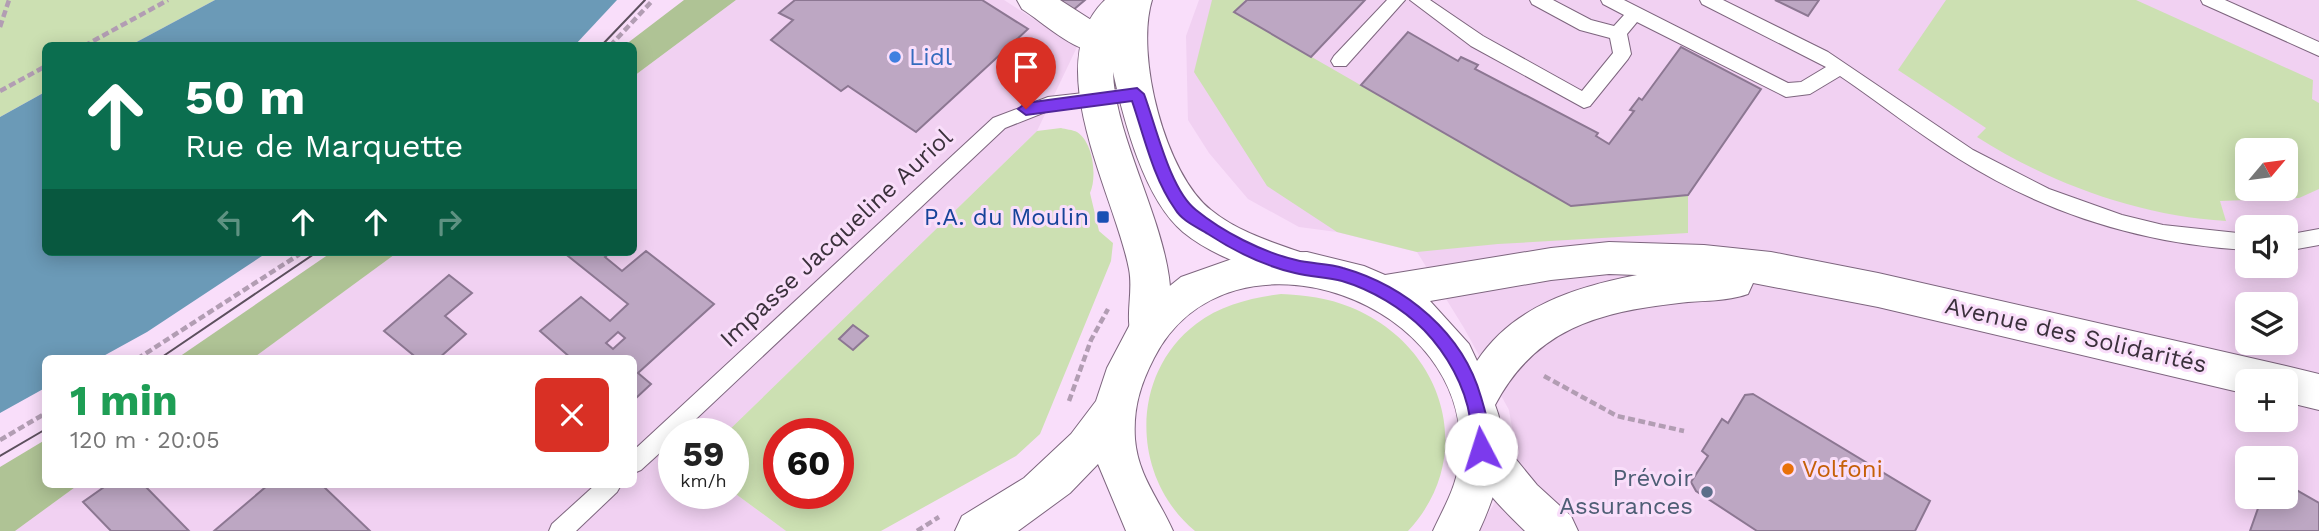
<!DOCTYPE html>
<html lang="fr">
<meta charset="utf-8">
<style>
:root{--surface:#fff;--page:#f2f2f2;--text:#222;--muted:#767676}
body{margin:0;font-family:"Work Sans",sans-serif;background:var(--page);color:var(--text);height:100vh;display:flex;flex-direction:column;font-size:26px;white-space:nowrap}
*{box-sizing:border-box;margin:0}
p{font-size:23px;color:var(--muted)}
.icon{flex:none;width:38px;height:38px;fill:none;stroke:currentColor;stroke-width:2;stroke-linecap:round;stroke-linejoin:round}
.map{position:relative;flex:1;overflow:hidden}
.side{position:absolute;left:42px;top:355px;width:595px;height:133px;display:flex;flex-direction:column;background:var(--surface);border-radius:10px;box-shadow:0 4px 18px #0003}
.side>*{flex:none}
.hud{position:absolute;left:42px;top:42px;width:595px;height:214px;border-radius:10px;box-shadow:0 4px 18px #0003;background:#0b6e4f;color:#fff;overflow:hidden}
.needle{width:46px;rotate:61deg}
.buttons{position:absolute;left:2235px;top:138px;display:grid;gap:14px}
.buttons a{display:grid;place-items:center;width:63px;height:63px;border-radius:10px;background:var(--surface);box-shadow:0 4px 18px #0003;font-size:35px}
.speed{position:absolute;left:658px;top:418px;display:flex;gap:14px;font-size:35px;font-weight:700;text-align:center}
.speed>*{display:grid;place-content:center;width:91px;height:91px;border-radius:50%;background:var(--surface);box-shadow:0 4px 18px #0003;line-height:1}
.speed small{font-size:18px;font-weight:400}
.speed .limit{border:10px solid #d22;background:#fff;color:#111}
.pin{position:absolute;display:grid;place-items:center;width:60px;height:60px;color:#fff;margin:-72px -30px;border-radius:50% 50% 50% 0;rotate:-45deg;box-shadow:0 0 7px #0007}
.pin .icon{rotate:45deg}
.me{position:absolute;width:77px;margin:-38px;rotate:355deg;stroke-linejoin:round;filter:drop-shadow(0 0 5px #0008)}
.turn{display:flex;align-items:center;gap:24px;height:147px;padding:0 28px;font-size:32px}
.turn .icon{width:91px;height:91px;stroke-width:2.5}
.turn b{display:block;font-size:49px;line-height:60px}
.lanes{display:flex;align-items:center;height:66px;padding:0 28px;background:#0003;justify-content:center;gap:35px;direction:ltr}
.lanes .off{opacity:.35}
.round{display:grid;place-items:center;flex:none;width:74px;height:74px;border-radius:10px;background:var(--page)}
.head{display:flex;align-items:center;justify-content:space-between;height:119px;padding:0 28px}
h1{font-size:42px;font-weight:700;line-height:52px;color:#1e9e55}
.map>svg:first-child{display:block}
</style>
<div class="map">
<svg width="2319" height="531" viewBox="0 0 2319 531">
<rect width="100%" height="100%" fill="#f9defa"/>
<g fill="#f1d1f2" fill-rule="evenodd">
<polygon points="736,0 1004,0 1077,47 1037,131 725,434 674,434 674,494 733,492 786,531 15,531 78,485 634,485 634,359 252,359 398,252 634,252 634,76"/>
<path d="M1199,0H2319V531H1478L1518,463L1509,410L1464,328L1417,252L1337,232L1299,227L1248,199L1209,153L1188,120L1186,36ZM2247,150H2286V189H2247ZM2247,228H2286V266H2247ZM2247,304H2286V343H2247ZM2247,382H2286V420H2247ZM2247,458H2286V497H2247Z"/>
</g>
<g fill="#cce0b2" fill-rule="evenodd">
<polygon points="0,0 215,0 131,45 46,46 45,92 0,117"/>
<polygon points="1212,0 1245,0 1235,13 1571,206 1688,195 1688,233 1498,244 1417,252 1337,232 1267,186 1194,72"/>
<path d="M1946,0H2136L2313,80L2312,99L2319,103V189L2299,198L2220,201L2226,221C2139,216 2051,184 1977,137L1986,128L1898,70ZM2286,150V189H2247V150Z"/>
<path d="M1061,128C1065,129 1073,130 1077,132C1094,143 1097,178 1090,193L1099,231L1113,243L1111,261L1040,434L1016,456L881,531H786L733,492V434H725L1037,131ZM779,434H838V494H779Z"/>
<path d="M1281,294C1305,295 1328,298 1350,307C1443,344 1479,455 1408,531H1195C1131,478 1129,375 1196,324C1221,305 1251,298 1281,294Z"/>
</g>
<g fill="#afc395">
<polygon points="684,0 736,0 634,76 634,46 625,45"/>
<polygon points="332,252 398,252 252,359 176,359"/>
<polygon points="45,440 46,485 78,485 15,531 0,531 0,467"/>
</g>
<g fill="#6b9ab7">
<polygon points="215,0 617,0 575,45 131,45"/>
<polygon points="45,92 46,252 268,252 147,332 98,359 46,359 45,388 0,413 0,117"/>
</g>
<g fill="#bda7c3" stroke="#8c7792" stroke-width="2" fill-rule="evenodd">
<polygon points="795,0 982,0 1028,29 916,132 848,86 841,91 771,40 793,20 779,13"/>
<polygon points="1054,0 1085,0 1072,11"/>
<polygon points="1247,0 1365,0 1311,57 1234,12"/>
<polygon points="1775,0 1819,0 1808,16"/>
<polygon points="1408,32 1458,61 1461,57 1478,65 1475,69 1598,133 1596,136 1609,144 1634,111 1630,110 1639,98 1642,100 1681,47 1761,89 1688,195 1571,206 1361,85"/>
<path d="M646,251L714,304L638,373L651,384L634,400V359H572L540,331L581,297L610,321L628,304L563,252H611L605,257L622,271ZM618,332L625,338L613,349L606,343Z"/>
<polygon points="449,275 472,293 445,316 466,334 438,359 418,359 384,331"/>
<polygon points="853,325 868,336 853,350 839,339"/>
<polygon points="1753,394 1930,501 1915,531 1757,531 1696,491 1691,482 1708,456 1702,451 1722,419 1728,423 1745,395"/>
<polygon points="2286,484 2319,503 2319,531 2250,531 2262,497 2286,497"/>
<polygon points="107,485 144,485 189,531 111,531 83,502"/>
<polygon points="268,485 322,485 370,531 214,531"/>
</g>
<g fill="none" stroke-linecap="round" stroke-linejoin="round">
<defs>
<g id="service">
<polygon points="1387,0 1405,0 1346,66 1334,66 1331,61 1334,56"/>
<path d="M1410,0H1430L1483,36L1582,91L1613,53L1610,38L1580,30L1532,4L1530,0H1553L1591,20L1614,26L1624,15L1603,4L1601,0H1624L1788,83L1801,82L1826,67L1702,4L1700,0H1723L1828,52L1973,150L2049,189L2122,215L2163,225L2247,234V250C2144,244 2046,214 1959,159C1917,133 1880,103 1840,76L1810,94L1786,97L1637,22L1627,34L1631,54L1628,59L1590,106L1584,108L1471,46Z"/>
<polygon points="2201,0 2225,0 2319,42 2319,56 2203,4"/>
<polygon points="1137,87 1143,89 1146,94 1143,99 1048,111 1005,128 680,434 674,434 674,440 641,470 634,473 634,450 993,118 1048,97"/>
<polygon points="2319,229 2319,245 2286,251 2286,235"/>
<polygon points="595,485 621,485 617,492 576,531 549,531 552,524"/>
</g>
<g id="minor">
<path d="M1017,0H1060L1110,32L1115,41L1110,50C1081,60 1046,24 1022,9Z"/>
<path d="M1481,430L1496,435L1537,485L1571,516L1578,531H1525C1501,508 1474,480 1460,449L1466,435Z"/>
</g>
<path id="tertiary" d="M1105,0H1152C1135,55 1165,174 1211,210C1239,233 1275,243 1309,255L1314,267L1309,279L1295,284C1257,270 1215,258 1183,232C1144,199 1124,121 1113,72C1115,154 1197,268 1162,342L1148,347L1134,342C1123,320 1134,294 1129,269C1115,195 1038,64 1105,0Z"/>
<path id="primary" d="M1609,242L1704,245L1771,252L1878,273L2286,366L2319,374V410L2286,402V382H2247V394L1878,307L1753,283L1748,294C1726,302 1702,300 1679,303C1598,312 1535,329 1495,405C1512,447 1497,492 1479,531H1433C1444,507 1456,488 1459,462C1479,302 1229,212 1154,358C1140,385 1133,409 1135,439C1138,476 1159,499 1173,531H1126L1098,464L1070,493L1018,531H955L962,516L1024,478L1071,434L1096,401L1107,368L1136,313L1181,277L1249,253L1307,252L1364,266L1385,275L1551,248ZM1609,274L1637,275C1576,287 1513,306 1477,361L1469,344L1430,301L1551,280Z"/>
</defs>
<use href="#service" stroke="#7d657e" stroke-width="2"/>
<use href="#minor" stroke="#7d657e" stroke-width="2"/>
<use href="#tertiary" stroke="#7d657e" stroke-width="2"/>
<use href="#primary" stroke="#7d657e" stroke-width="2"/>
<g stroke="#b29db3" stroke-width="4.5" stroke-dasharray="7 3.5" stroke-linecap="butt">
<polyline points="0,27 9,0"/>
<polyline points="84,46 168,0"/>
<polyline points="610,46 653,0"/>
<polyline points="0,91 46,66"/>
<polyline points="137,359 303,252"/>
<polyline points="1544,376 1617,416 1684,431"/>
<polyline points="1069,401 1091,340 1108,309"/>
<polyline points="0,440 46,413"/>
<polyline points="917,531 939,517"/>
</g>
<use href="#service" fill="#fff" fill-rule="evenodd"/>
<use href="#minor" fill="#fff" fill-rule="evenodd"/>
<use href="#tertiary" fill="#fff" fill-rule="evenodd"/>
<use href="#primary" fill="#fff" fill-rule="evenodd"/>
<g stroke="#5d505e" stroke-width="2">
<polyline points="601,46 645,0"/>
<polyline points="159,359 317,252"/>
<polyline points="0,456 46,429"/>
</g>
</g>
<path fill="#7c3aed" stroke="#51269a" stroke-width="2" d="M1137,88L1144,94C1156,126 1170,190 1196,210C1223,232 1262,252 1296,260C1311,264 1328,263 1343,268C1406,286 1463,333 1481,397C1486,414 1494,439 1487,455H1475C1470,443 1472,430 1470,418C1465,386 1447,354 1424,330C1402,308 1372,290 1342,281C1327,277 1311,277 1295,273C1265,266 1234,251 1208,234C1197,227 1182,221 1175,209C1153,178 1144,136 1132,101L1026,115L1018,109L1026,103Z"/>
<circle fill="#3f7fe0" stroke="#f9defa" stroke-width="2.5" cx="895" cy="57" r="7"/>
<rect fill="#1a4fb4" stroke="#f9defa" stroke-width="2.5" x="1096" y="210" width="14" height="14" rx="3.5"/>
<circle fill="#e8710a" stroke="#f9defa" stroke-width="2.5" cx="1788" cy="469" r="7"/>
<circle fill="#5c6f8a" stroke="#f9defa" stroke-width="2.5" cx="1707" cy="492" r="7"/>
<g text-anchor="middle" stroke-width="6" stroke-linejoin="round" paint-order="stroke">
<g font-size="24" fill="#366cbe" stroke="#f9defa" text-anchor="start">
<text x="909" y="65">Lidl</text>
</g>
<g font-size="24" fill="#164399" stroke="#f9defa" text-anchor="end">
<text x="1089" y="225">P.A. du Moulin</text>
</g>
<g font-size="24" fill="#3b313c" stroke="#f9defa">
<text transform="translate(836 238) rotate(-43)" y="8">Impasse Jacqueline Auriol</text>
<text transform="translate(2076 335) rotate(13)" y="8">Avenue des Solidarités</text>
</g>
<g font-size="24" fill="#c56008" stroke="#f9defa" text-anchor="start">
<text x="1802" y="477">Volfoni</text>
</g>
<g font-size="24" fill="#4e5e75" stroke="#f9defa" text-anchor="end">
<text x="1693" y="486">Prévoir<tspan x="1693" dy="28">Assurances</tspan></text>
</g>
</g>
</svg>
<div class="buttons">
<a><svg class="needle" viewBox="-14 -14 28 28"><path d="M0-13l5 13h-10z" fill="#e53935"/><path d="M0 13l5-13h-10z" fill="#767676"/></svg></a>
<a><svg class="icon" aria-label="sound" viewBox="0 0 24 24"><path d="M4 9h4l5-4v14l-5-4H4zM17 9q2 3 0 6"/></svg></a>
<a><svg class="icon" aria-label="layers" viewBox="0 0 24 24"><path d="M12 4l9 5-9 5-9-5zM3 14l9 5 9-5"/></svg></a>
<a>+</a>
<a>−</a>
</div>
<div class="speed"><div>59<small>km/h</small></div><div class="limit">60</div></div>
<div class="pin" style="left:1026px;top:109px;background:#d93025"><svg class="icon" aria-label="arrive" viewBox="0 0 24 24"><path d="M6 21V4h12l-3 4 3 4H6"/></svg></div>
<svg class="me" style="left:1481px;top:449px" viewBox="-20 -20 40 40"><circle r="19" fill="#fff"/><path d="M0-13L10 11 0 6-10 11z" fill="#7c3aed"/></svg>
<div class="hud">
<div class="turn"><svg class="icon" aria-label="ahead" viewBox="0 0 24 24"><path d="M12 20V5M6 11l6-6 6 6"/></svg><div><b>50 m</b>Rue de Marquette</div></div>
<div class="lanes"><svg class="icon off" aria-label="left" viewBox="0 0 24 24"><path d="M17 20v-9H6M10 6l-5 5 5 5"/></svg><svg class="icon" aria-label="ahead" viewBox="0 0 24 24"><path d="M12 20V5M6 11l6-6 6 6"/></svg><svg class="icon" aria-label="ahead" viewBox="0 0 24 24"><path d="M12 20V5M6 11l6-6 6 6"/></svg><svg class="icon off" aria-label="right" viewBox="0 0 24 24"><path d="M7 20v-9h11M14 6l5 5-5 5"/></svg></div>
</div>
<section class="side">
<div class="head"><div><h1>1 min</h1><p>120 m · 20:05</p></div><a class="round" style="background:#d93025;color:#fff"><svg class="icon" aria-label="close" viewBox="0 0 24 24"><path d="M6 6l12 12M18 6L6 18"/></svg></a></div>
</section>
</div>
